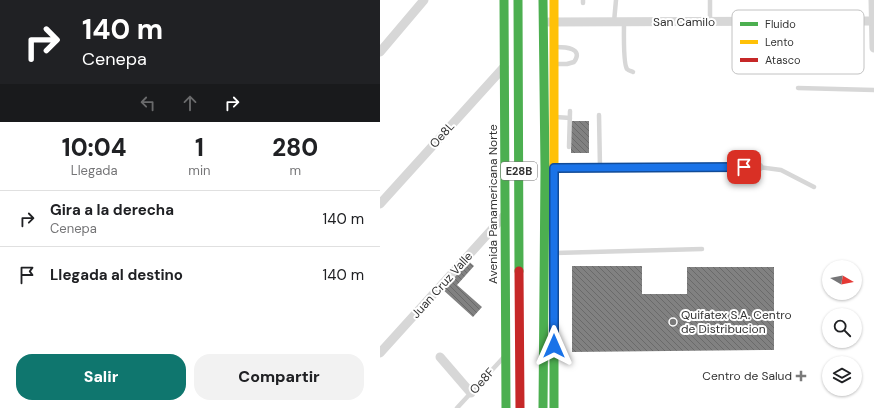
<!DOCTYPE html>
<html lang="es">
<style>
:root{--surface:#fff;--page:#f2f2f2;--text:#202124;--muted:#757577;--line:#e0e0e0;--accent:#0f766e}
body{margin:0;font-family:"DM Sans",sans-serif;background:var(--page);color:var(--text);height:100vh;display:flex;flex-direction:column;font-size:15px;white-space:nowrap}
*{box-sizing:border-box;margin:0}
p{font-size:13px;color:var(--muted)}
.icon{flex:none;width:22px;height:22px;fill:none;stroke:currentColor;stroke-width:2;stroke-linecap:round;stroke-linejoin:round}
.map{position:relative;flex:1;overflow:hidden}
.side{display:flex;flex-direction:column;background:var(--surface);width:380px}
.side>*{flex:none}
.guide{background:#202124;color:#fff;overflow:hidden}
.needle{width:26px;rotate:99deg}
.fabs{position:absolute;left:442px;top:260px;display:grid;gap:8px}
.fabs a{display:grid;place-items:center;width:40px;height:40px;border-radius:50%;background:var(--surface);box-shadow:0 1px 3px #0004;font-size:20px}
.pin{position:absolute;display:grid;place-items:center;width:34px;height:34px;color:#fff;margin:-17px;border-radius:8px;box-shadow:0 2px 6px #0006}
.me{position:absolute;width:44px;margin:-22px;rotate:0deg;stroke-linejoin:round;filter:drop-shadow(0 0 3px #0008)}
.turn{display:flex;align-items:center;gap:14px;height:84px;padding:0 16px;font-size:18px}
.turn .icon{width:52px;height:52px;stroke-width:2.5}
.turn b{display:block;font-size:28px;line-height:34px}
.lanes{display:flex;align-items:center;height:38px;padding:0 16px;background:#0003;justify-content:center;gap:20px;direction:ltr}
.lanes .off{opacity:.35}
.eta{display:flex;justify-content:space-evenly;align-items:center;height:68px;text-align:center}
.eta b{font-size:24px;font-weight:800;line-height:28px}
.action{display:flex;gap:8px;margin-top:auto;padding:8px 16px}
.action a{flex:1;height:46px;border-radius:16px;background:var(--accent);color:#fff;font-size:16px;font-weight:800;line-height:46px;text-align:center}
.action a+a{background:var(--page);color:var(--text)}
ul{padding:0;list-style:none}
li{display:flex;align-items:center;gap:12px;height:56px;padding:0 16px;border-top:1px solid var(--line)}
li div{flex:1}
li b{display:block;font-size:15px}
li em{font-style:normal}
main{display:flex;flex:1;min-height:0}
.map>svg:first-child{display:block}
</style>
<main>
<section class="side">
<div class="guide">
<div class="turn"><svg class="icon" aria-label="right" viewBox="0 0 24 24"><path d="M7 20v-9h11M14 6l5 5-5 5"/></svg><div><b>140 m</b>Cenepa</div></div>
<div class="lanes"><svg class="icon off" aria-label="left" viewBox="0 0 24 24"><path d="M17 20v-9H6M10 6l-5 5 5 5"/></svg><svg class="icon off" aria-label="ahead" viewBox="0 0 24 24"><path d="M12 20V5M6 11l6-6 6 6"/></svg><svg class="icon" aria-label="right" viewBox="0 0 24 24"><path d="M7 20v-9h11M14 6l5 5-5 5"/></svg></div>
</div>
<div class="eta">
<div><b>10:04</b><p>Llegada</p></div>
<div><b>1</b><p>min</p></div>
<div><b>280</b><p>m</p></div>
</div>
<ul>
<li><svg class="icon" aria-label="right" viewBox="0 0 24 24"><path d="M7 20v-9h11M14 6l5 5-5 5"/></svg><div><b>Gira a la derecha</b><p>Cenepa</p></div><em>140 m</em></li>
<li><svg class="icon" aria-label="arrive" viewBox="0 0 24 24"><path d="M6 21V4h12l-3 4 3 4H6"/></svg><div><b>Llegada al destino</b></div><em>140 m</em></li>
</ul>
<div class="action"><a>Salir</a><a>Compartir</a></div>
</section>
<div class="map">
<svg width="494" height="408" viewBox="0 0 494 408">
<defs>
<pattern id="building-back-hatch" width="6" height="6" patternUnits="userSpaceOnUse"><rect width="6" height="6" fill="#818181"/><path d="M-1 5l2 2M0 0l6 6M5-1l2 2" fill="none" stroke="#6a6a6a"/></pattern>
</defs>
<rect width="100%" height="100%" fill="#fff"/>
<g fill="url(#building-back-hatch)">
<rect x="191" y="121" width="18" height="32"/>
<polygon points="86,259 94,266 77,285 102,307 93,317 61,288"/>
<polygon points="192,266 262,266 262,294 307,294 307,267 394,267 394,350 192,352"/>
</g>
<g fill="none" stroke-linecap="round" stroke-linejoin="round">
<g stroke="#d7d7d7" stroke-width="4.5">
<polyline points="330,0 330,21"/>
<polyline points="203,3 203,0"/>
<polyline points="234,22 236,0"/>
<path d="M244,22C244,30 243,64 247,69C249,71 251,71 253,72"/>
<path d="M176,47C185,47 204,48 194,62L187,64H176"/>
<polyline points="373,52 374,21"/>
<polyline points="418,88 494,90"/>
<polyline points="219,115 220,168"/>
<polyline points="176,117 190,118"/>
<polyline points="189,147 190,111"/>
<polyline points="379,167 401,170 434,187"/>
<polyline points="175,253 322,249"/>
<polyline points="77,408 123,358"/>
</g>
<g stroke="#d7d7d7" stroke-width="9">
<polyline points="493,0 494,48"/>
<polyline points="169,22 494,21"/>
<polyline points="0,52 44,0"/>
<polyline points="170,168 379,167"/>
<polyline points="0,204 124,67"/>
<polyline points="0,353 124,216"/>
<polyline points="60,357 91,393"/>
</g>
<g stroke="#4caf50" stroke-width="9">
<polyline points="124,0 126,408"/>
<polyline points="138,0 139,271"/>
<polyline points="163,0 165,169 163,408"/>
<polyline points="174,275 174,408"/>
</g>
<polyline stroke="#ffc107" stroke-width="9" points="174,0 174,275"/>
<polyline stroke="#c62828" stroke-width="9" points="139,271 140,408"/>
</g>
<g fill="none" stroke-linecap="round" stroke-linejoin="round">
<defs>
<polyline id="route" points="174,346 174,168 364,167"/>
</defs>
<use href="#route" stroke="#114b97" stroke-width="10"/>
<use href="#route" stroke="#1a73e8" stroke-width="7"/>
</g>
<g fill="#7a7a7a" stroke="#fff" stroke-width="1.5">
<circle cx="293" cy="322" r="4"/>
<path d="M419 370h4v4h4v4h-4v4h-4v-4h-4v-4h4z"/>
</g>
<g text-anchor="middle" stroke-width="4" stroke-linejoin="round" paint-order="stroke">
<rect fill="#fff" stroke="#707070" stroke-width="1" x="121" y="162" width="36" height="18" rx="3"/>
<g font-size="11" font-weight="bold" fill="#333">
<text x="139" y="175">E28B</text>
</g>
<g font-size="12" fill="#333" stroke="#fff">
<text x="304" y="26">San Camilo</text>
<text transform="translate(62 135) rotate(-48)" y="4">Oe8L</text>
<text transform="translate(113 204) rotate(-90)" y="4">Avenida Panamericana Norte</text>
<text transform="translate(62 285) rotate(-48)" y="4">Juan Cruz Valle</text>
<text transform="translate(102 381) rotate(-48)" y="4">Oe8F</text>
</g>
<g font-size="12" fill="#333" stroke="#fff" text-anchor="start">
<text x="301" y="319">Quifatex S.A. Centro<tspan x="301" dy="14">de Distribucion</tspan></text>
<text x="412" y="380" text-anchor="end">Centro de Salud</text>
</g>
</g>
<rect x="352" y="10" width="132" height="64" rx="6" fill="#fff" stroke="#c2c2c2" stroke-width="1"/>
<rect x="360" y="22" width="18" height="4" fill="#4caf50"/>
<rect x="360" y="40" width="18" height="4" fill="#ffc107"/>
<rect x="360" y="58" width="18" height="4" fill="#c62828"/>
<g font-size="11" fill="#333">
<text x="385" y="28">Fluido</text>
<text x="385" y="46">Lento</text>
<text x="385" y="64">Atasco</text>
</g>
</svg>
<div class="fabs">
<a><svg class="needle" viewBox="-14 -14 28 28"><path d="M0-13l5 13h-10z" fill="#e53935"/><path d="M0 13l5-13h-10z" fill="#757577"/></svg></a>
<a><svg class="icon" aria-label="search" viewBox="0 0 24 24"><circle cx="10" cy="10" r="6"/><path d="M15 15l6 6"/></svg></a>
<a><svg class="icon" aria-label="layers" viewBox="0 0 24 24"><path d="M12 4l9 5-9 5-9-5zM3 14l9 5 9-5"/></svg></a>
</div>
<div class="pin" style="left:364px;top:167px;background:#d93025"><svg class="icon" aria-label="arrive" viewBox="0 0 24 24"><path d="M6 21V4h12l-3 4 3 4H6"/></svg></div>
<svg class="me" style="left:174px;top:346px" viewBox="-20 -20 40 40"><path d="M0-17L14 15 0 8-14 15z" fill="#1a73e8" stroke="#fff" stroke-width="4"/></svg>
</div>
</main>
